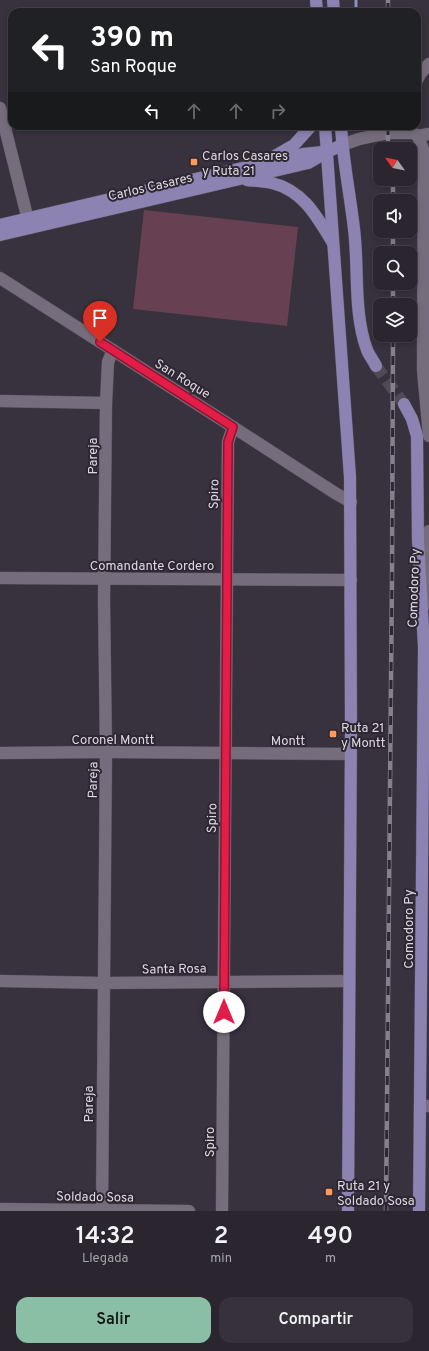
<!DOCTYPE html>
<html lang="es">
<style>
:root{--surface:#2a252e;--page:#36313a;--text:#f1f3f6;--muted:#a5a5aa;--line:#46424a;--accent:#8abfa5}
body{margin:0;font-family:Overpass,sans-serif;background:var(--page);color:var(--text);height:100vh;display:flex;flex-direction:column;font-size:15px;white-space:nowrap}
*{box-sizing:border-box;margin:0}
p{font-size:13px;color:var(--muted)}
.icon{flex:none;width:22px;height:22px;fill:none;stroke:currentColor;stroke-width:2;stroke-linecap:round;stroke-linejoin:round}
.map{position:relative;height:1211px;overflow:hidden}
.panel{display:flex;flex-direction:column;background:var(--surface);flex:1}
.panel>*{flex:none}
.guide{position:absolute;left:8px;top:8px;width:413px;height:122px;border-radius:12px;box-shadow:0 2px 6px #0003,0 0 0 1px var(--line);background:#202124;color:#fff;overflow:hidden}
.needle{width:26px;rotate:303deg}
.buttons{position:absolute;left:373px;top:142px;display:grid;gap:8px}
.buttons a{display:grid;place-items:center;width:44px;height:44px;border-radius:8px;background:var(--surface);box-shadow:0 2px 6px #0003,0 0 0 1px var(--line);font-size:20px}
.pin{position:absolute;display:grid;place-items:center;width:34px;height:34px;color:#fff;margin:-41px -17px;border-radius:50% 50% 50% 0;rotate:-45deg;box-shadow:0 0 4px #0007}
.pin .icon{rotate:45deg}
.me{position:absolute;width:44px;margin:-22px;rotate:0deg;stroke-linejoin:round;filter:drop-shadow(0 0 3px #0008)}
.turn{display:flex;align-items:center;gap:14px;height:84px;padding:0 16px;font-size:18px}
.turn .icon{width:52px;height:52px;stroke-width:2.5}
.turn b{display:block;font-size:28px;line-height:34px}
.lanes{display:flex;align-items:center;height:38px;padding:0 16px;background:#0003;justify-content:center;gap:20px;direction:ltr}
.lanes .off{opacity:.35}
.eta{display:flex;justify-content:space-evenly;align-items:center;height:68px;text-align:center}
.eta b{font-size:24px;font-weight:600;line-height:28px}
.button{display:flex;gap:8px;margin-top:auto;padding:8px 16px}
.button a{flex:1;height:46px;border-radius:12px;background:var(--accent);color:#111;font-size:16px;font-weight:600;line-height:46px;text-align:center}
.button a+a{background:var(--page);color:var(--text)}
.map>svg:first-child{display:block}
</style>
<div class="map">
<svg width="429" height="1211" viewBox="0 0 429 1211">
<rect width="100%" height="100%" fill="#38313e"/>
<polygon fill="#674152" points="144,210 298,227 287,326 133,309"/>
<g fill="none" stroke-linecap="round" stroke-linejoin="round">
<polyline stroke="#8994bf" stroke-width="3" points="356,0 356,12"/>
<polyline stroke="#514a56" stroke-width="12" stroke-dasharray="12 6" stroke-linecap="butt" points="376,366 404,404"/>
<defs>
<g id="minor">
<polyline points="417,80 420,74 429,64"/>
<polyline points="0,108 30,228"/>
<polyline points="418,136 424,152 423,370 429,436"/>
<polyline points="342,145 359,139 388,133 413,133 418,136 429,134"/>
<polyline points="0,278 233,427 335,493 351,502"/>
<polyline points="0,401 106,403"/>
<polyline points="0,578 351,580"/>
<polyline points="426,604 429,531"/>
<polyline points="0,753 106,752 350,754"/>
<polyline points="0,981 103,983 349,981"/>
<polyline points="420,1106 429,1106"/>
<polyline points="0,1209 189,1211"/>
<polyline points="102,1211 106,752 104,600 106,403 108,362 113,350"/>
<polyline points="222,1211 228,442 233,427"/>
</g>
<g id="major">
<polyline points="316,0 317,12"/>
<polyline points="333,0 334,12"/>
<polyline points="325,126 350,477 351,731 348,1211"/>
<path d="M341,126C343,161 350,194 354,229C359,268 353,312 367,350C369,355 373,360 376,366"/>
<polyline points="275,156 294,145 311,126"/>
<path d="M247,180C255,181 264,181 272,183C304,191 317,217 333,243"/>
<polyline points="0,225 303,154 323,152"/>
<polyline points="0,235 308,163 327,152 342,145"/>
<polyline points="404,404 412,419 417,436 418,540 424,647 419,1211"/>
</g>
</defs>
<use href="#minor" stroke="#554f59" stroke-width="13"/>
<use href="#major" stroke="#554f59" stroke-width="13"/>
<use href="#minor" stroke="#766d7c" stroke-width="12"/>
<use href="#major" stroke="#8d83b2" stroke-width="12"/>
<defs>
<g id="rail">
<polyline points="388,12 388,0"/>
<polyline points="388,126 388,149"/>
<polyline points="393,201 393,179"/>
<polyline points="393,253 393,231"/>
<polyline points="393,305 393,283"/>
<polyline points="386,1211 392,577 393,335"/>
</g>
</defs>
<use href="#rail" stroke="#86808b" stroke-width="4.5"/>
<use href="#rail" stroke="#2e2733" stroke-width="3" stroke-dasharray="9" stroke-linecap="butt"/>
</g>
<g fill="none" stroke-linecap="round" stroke-linejoin="round">
<defs>
<polyline id="route" points="100,342 233,427 228,442 224,1012"/>
</defs>
<use href="#route" stroke="#92132f" stroke-width="10"/>
<use href="#route" stroke="#e11d48" stroke-width="7"/>
</g>
<g fill="#ff9b5a" stroke="#2e2733" stroke-width="1.5">
<rect x="190" y="158" width="8" height="8" rx="2"/>
<rect x="329" y="730" width="8" height="8" rx="2"/>
<rect x="325" y="1188" width="8" height="8" rx="2"/>
</g>
<g text-anchor="middle" stroke-width="4" stroke-linejoin="round" paint-order="stroke">
<g font-size="13" fill="#ded9e1" stroke="#2e2733" text-anchor="start">
<text x="202" y="160">Carlos Casares<tspan x="202" dy="15">y Ruta 21</tspan></text>
<text x="341" y="732">Ruta 21<tspan x="341" dy="15">y Montt</tspan></text>
<text x="337" y="1190">Ruta 21 y<tspan x="337" dy="15">Soldado Sosa</tspan></text>
</g>
<g font-size="13" fill="#ded9e1" stroke="#2e2733">
<text transform="translate(150 186) rotate(-13)" y="5">Carlos Casares</text>
<text transform="translate(183 378) rotate(32)" y="5">San Roque</text>
<text transform="translate(92 456) rotate(-90)" y="5">Pareja</text>
<text transform="translate(213 494) rotate(-89)" y="5">Spiro</text>
<text x="152" y="570">Comandante Cordero</text>
<text transform="translate(413 588) rotate(-88)" y="5">Comodoro Py</text>
<text x="113" y="744">Coronel Montt</text>
<text x="288" y="745">Montt</text>
<text transform="translate(92 780) rotate(-89)" y="5">Pareja</text>
<text transform="translate(211 818) rotate(-89)" y="5">Spiro</text>
<text transform="translate(408 929) rotate(-90)" y="5">Comodoro Py</text>
<text transform="translate(174 968) rotate(-1)" y="5">Santa Rosa</text>
<text transform="translate(88 1104) rotate(-90)" y="5">Pareja</text>
<text transform="translate(209 1142) rotate(-90)" y="5">Spiro</text>
<text transform="translate(95 1196) rotate(1)" y="5">Soldado Sosa</text>
</g>
</g>
</svg>
<div class="buttons">
<a><svg class="needle" viewBox="-14 -14 28 28"><path d="M0-13l5 13h-10z" fill="#e53935"/><path d="M0 13l5-13h-10z" fill="#a5a5aa"/></svg></a>
<a><svg class="icon" aria-label="sound" viewBox="0 0 24 24"><path d="M4 9h4l5-4v14l-5-4H4zM17 9q2 3 0 6"/></svg></a>
<a><svg class="icon" aria-label="search" viewBox="0 0 24 24"><circle cx="10" cy="10" r="6"/><path d="M15 15l6 6"/></svg></a>
<a><svg class="icon" aria-label="layers" viewBox="0 0 24 24"><path d="M12 4l9 5-9 5-9-5zM3 14l9 5 9-5"/></svg></a>
</div>
<div class="pin" style="left:100px;top:342px;background:#d93025"><svg class="icon" aria-label="arrive" viewBox="0 0 24 24"><path d="M6 21V4h12l-3 4 3 4H6"/></svg></div>
<svg class="me" style="left:224px;top:1012px" viewBox="-20 -20 40 40"><circle r="19" fill="#fff"/><path d="M0-13L10 11 0 6-10 11z" fill="#e11d48"/></svg>
<div class="guide">
<div class="turn"><svg class="icon" aria-label="left" viewBox="0 0 24 24"><path d="M17 20v-9H6M10 6l-5 5 5 5"/></svg><div><b>390 m</b>San Roque</div></div>
<div class="lanes"><svg class="icon" aria-label="left" viewBox="0 0 24 24"><path d="M17 20v-9H6M10 6l-5 5 5 5"/></svg><svg class="icon off" aria-label="ahead" viewBox="0 0 24 24"><path d="M12 20V5M6 11l6-6 6 6"/></svg><svg class="icon off" aria-label="ahead" viewBox="0 0 24 24"><path d="M12 20V5M6 11l6-6 6 6"/></svg><svg class="icon off" aria-label="right" viewBox="0 0 24 24"><path d="M7 20v-9h11M14 6l5 5-5 5"/></svg></div>
</div>
</div>
<section class="panel">
<div class="eta">
<div><b>14:32</b><p>Llegada</p></div>
<div><b>2</b><p>min</p></div>
<div><b>490</b><p>m</p></div>
</div>
<div class="button"><a>Salir</a><a>Compartir</a></div>
</section>
